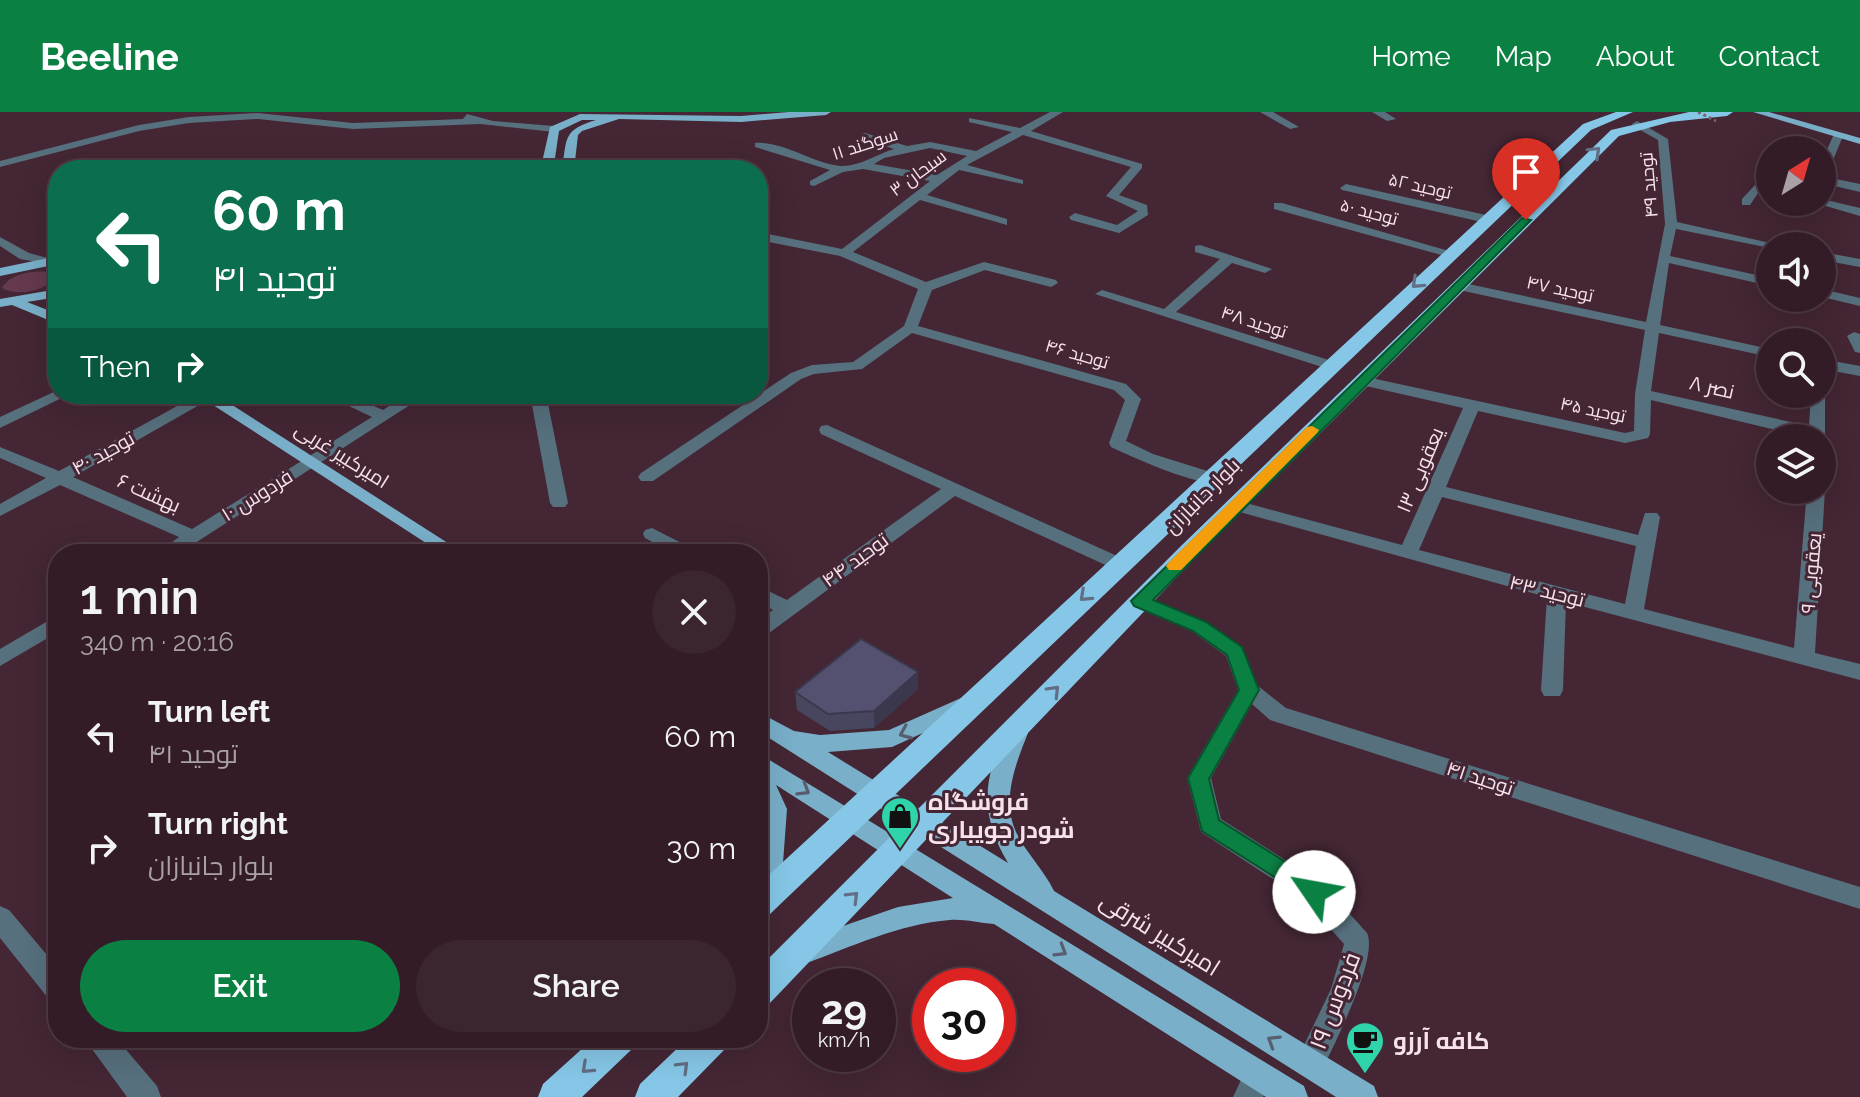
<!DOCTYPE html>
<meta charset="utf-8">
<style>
:root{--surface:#331c27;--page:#3b252f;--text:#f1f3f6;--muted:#a9a1a7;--line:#4e3a44;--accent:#0b8043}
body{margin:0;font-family:Raleway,Cairo,sans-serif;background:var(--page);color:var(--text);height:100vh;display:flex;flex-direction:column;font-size:30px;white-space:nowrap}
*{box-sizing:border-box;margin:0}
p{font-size:26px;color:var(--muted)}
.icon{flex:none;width:44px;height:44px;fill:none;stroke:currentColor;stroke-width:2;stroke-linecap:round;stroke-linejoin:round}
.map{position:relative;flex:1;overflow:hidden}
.drawer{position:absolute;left:48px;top:432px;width:720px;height:504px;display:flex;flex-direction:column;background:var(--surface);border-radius:32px;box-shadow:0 8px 32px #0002,0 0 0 2px var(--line)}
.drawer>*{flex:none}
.guide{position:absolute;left:48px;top:48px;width:720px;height:244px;border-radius:32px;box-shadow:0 8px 32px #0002,0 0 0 2px var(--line);background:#0b6e4f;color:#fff;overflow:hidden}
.needle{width:52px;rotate:37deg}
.tools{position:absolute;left:1756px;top:24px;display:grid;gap:16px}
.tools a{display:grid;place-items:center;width:80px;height:80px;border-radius:50%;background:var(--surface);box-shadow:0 8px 32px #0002,0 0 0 2px var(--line);font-size:40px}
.speed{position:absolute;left:792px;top:856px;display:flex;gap:16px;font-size:40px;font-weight:700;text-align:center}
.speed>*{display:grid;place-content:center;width:104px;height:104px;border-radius:50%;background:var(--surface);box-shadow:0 8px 32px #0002,0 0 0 2px var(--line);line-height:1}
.speed small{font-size:20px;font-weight:400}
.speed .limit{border:12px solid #d22;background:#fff;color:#111}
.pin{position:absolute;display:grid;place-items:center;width:68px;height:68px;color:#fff;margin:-82px -34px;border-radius:50% 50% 50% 0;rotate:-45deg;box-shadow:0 0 8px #0007}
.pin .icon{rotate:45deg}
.me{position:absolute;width:88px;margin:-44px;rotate:303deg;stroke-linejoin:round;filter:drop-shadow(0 0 6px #0008)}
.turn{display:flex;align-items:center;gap:28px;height:168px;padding:0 32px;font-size:36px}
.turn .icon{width:104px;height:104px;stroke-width:2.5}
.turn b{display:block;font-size:56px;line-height:68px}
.then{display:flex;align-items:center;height:76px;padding:0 32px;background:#0003;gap:16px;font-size:30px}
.round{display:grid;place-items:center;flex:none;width:84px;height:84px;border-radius:42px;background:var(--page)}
.summary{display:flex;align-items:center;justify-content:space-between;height:136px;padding:0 32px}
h1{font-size:48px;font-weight:600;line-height:60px}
.button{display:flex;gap:16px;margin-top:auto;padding:16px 32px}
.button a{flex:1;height:92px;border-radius:48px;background:var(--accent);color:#fff;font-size:32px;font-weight:600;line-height:92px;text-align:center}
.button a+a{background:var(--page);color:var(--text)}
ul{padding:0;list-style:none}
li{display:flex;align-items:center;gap:24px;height:112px;padding:0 32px}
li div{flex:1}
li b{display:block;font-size:30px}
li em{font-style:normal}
header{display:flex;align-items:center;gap:48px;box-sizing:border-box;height:112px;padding:0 40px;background:var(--accent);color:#fff}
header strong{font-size:38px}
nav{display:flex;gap:44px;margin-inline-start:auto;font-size:28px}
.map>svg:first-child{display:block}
</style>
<header>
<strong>Beeline</strong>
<nav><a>Home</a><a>Map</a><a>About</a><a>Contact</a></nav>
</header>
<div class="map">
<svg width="1860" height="985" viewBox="0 0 1860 985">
<rect width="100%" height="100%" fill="#442634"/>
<path fill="#65394e" d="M51,160L57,164C46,179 18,185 2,176C10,161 34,158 51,160Z"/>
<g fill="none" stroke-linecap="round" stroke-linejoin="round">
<g fill="#57707d" fill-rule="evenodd">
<path d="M1050,0H1063L1031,19L1142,52V56L1119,83L1147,93L1148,103L1119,121L1071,108L1069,105L1075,101L1117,113L1138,99L1106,84L1131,55L1023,23L967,53L1023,68V72L959,58L927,83L1007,107V113L920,88L853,140L926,170L984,150L1056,168L1058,171L1051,175L985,158L932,178L918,214L1126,272L1141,287L1126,329L1153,342L1217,362L1220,366L1217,370C1196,374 1132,345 1111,335L1109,331L1125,288L1114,278L912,221L862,257L814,262L801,267L653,369H641L638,365L641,361L791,261L812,253L853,250L904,214L918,177L840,144L758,128V120L842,137L930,69L863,57L843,60L814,74L810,73V69L830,58L755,35V31C784,29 812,51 840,54C859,55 877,42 894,37L861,26V22L865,21L907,34L930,30L976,39L1012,20L969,10V6L1020,16ZM930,36L967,44L937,63L874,52L884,46Z"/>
<polygon points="1260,0 1273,0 1299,15 1290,17"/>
<polygon points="1372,0 1385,0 1396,7 1387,9"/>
<polygon points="258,1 353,11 463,7 467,2 493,9 554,14 559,17 554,20 480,12 353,17 258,7 189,11 139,19 0,55 0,49 139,13 189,5"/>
<path d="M1637,9L1668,27L1677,110L1783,134L1770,136L1676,117L1670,144L1770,166V174L1669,151L1660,213L1770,237V245L1659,221L1651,279L1809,314L1811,282H1822V278L1825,279V326L1822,330V326H1809L1651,288L1650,322L1648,326L1625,331L1478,299L1446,375L1638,423L1645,401H1657L1660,405L1644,497L1794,536L1807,378H1822V374L1825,378L1815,541L1860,552V568L1566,490L1563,578L1560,584H1544L1541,578L1547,485L1229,397L1226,393L1235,388L1402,433L1463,296L1357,272V266L1362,264L1625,321L1634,319L1635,282L1645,218L1459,178L1452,174L1459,170L1646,210L1665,112L1658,28L1633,14L1632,12ZM1442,385L1636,434L1625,492L1419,438Z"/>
<polygon points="1834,22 1843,24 1826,65 1860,72 1860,80 1822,71 1822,49"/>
<polygon points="1346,72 1486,103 1492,107 1486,111 1342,78 1340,76"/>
<polygon points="1755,73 1770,76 1770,84 1758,81 1750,93 1742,93 1742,87"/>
<polygon points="1822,87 1860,96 1860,104 1812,90 1822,90"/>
<polygon points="1274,91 1282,91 1456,141 1445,144 1274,97"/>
<polygon points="0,125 29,141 55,148 48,152 20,147 0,134"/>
<polygon points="1200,133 1272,157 1265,161 1232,151 1176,200 1335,250 1335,256 1325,256 1095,182 1102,178 1164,197 1220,147 1195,140 1195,134"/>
<polygon points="1822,140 1860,147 1860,155 1822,148"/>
<polygon points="1822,177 1860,186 1860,194 1822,185"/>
<polygon points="1854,220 1860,222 1860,241 1855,240 1847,224"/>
<polygon points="1822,247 1860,254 1860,264 1822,257"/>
<polygon points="58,278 58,282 70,282 0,316 0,305"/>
<polygon points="199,282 215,284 73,365 192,417 372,305 324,282 346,282 383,298 408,282 427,282 178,442 156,442 179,425 60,373 0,404 0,392 46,366 0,346 0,335 59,359"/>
<polygon points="530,282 546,282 568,391 565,395 553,395 550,391"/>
<polygon points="827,313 1126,448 1129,452 1126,456 1112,456 955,384 765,524 758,526 758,509 773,498 758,489 758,474 787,488 941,377 821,322 819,318 821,314"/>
<polygon points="652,416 695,438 697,442 674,442 645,426 643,422 645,418"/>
<path d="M1140,482L1207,510L1242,535L1258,574L1286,596L1860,775V797L1270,608L1252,592L1211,666L1221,707L1323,772L1367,821C1379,846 1333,935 1320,962L1310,966L1300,962L1295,952L1331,877L1344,832L1305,788L1201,720L1187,666L1238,578L1226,544L1193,520L1133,494L1130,489Z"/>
<polygon points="58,503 58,520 0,554 0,537"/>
<polygon points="0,794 9,798 58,856 58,890 48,886 0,826"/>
<polygon points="84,926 116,926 157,974 161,985 127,985"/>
<polygon points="1258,949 1268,953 1273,963 1263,985 1233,985 1248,953"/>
</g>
<g fill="#79afc9" fill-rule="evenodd">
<path d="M789,0H831L826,3L741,10L619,7L582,19L578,23L574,58H562C567,25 563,18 596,8H582L559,19L555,46L548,58H536L543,46L550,15L580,2L741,4Z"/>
<polygon points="1753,0 1769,0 1860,26 1860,32"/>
<polygon points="58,144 58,152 0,164 0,156"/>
<polygon points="58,177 58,185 27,190 58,202 58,212 12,193 0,195 0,187"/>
<polygon points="196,282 215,282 465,442 443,442"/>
<path d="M961,586L969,588L972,594L969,600L892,635L828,640L1008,751C979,702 982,665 1009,615L1017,612L1025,615L1028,621C1016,651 1001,688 1016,720C1026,741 1044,758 1054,779L1374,974L1378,985H1336L758,619V600L794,619L820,623L889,618Z"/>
<path d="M758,641L1304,974L1308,985H1266L994,812C979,811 965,807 950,808C899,812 851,835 804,852L794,849L791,840L794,831L898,795L953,786L776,673L787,697L783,751L767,787L758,790L763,697L758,686Z"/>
</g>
<g fill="#86c7e7" fill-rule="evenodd">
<polygon points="1616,0 1633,0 1591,18 769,803 758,807 758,773 1583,12"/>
<polygon points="1689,0 1733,0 1727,4 1670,10 1619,24 1198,443 770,891 758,895 758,857 1182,433 1611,18"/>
<polygon points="594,926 636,926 631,938 582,985 538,985 543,972"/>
<polygon points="688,926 729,926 724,938 678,985 635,985 640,972"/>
</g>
<polyline stroke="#7c616d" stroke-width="3" stroke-dasharray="3 3" stroke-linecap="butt" points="1698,0 1716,9"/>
</g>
<polygon fill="#48455f" points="918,577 874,616 830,619 797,598 795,580"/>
<polygon fill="#3b384e" points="918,560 918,577 874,616 874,599"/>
<polygon fill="#54506f" stroke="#3b384e" stroke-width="2" points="861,527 918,560 874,599 828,602 795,580"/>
<defs><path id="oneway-chevron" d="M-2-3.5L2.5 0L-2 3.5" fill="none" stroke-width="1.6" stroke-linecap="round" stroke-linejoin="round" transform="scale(2)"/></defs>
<g stroke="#626e85">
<use href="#oneway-chevron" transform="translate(1595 40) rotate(-44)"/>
<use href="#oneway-chevron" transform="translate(1417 171) rotate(137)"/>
<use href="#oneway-chevron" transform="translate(1085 484) rotate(137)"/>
<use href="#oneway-chevron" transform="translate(1054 579) rotate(-46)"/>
<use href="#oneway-chevron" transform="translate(853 785) rotate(-45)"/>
<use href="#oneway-chevron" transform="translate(683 955) rotate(-45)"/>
<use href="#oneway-chevron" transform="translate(587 956) rotate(137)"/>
</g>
<g stroke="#595d70">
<use href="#oneway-chevron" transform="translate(905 621) rotate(157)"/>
<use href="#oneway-chevron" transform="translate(804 678) rotate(31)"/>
<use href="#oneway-chevron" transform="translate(1061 839) rotate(32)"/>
<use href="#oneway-chevron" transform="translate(1273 929) rotate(-148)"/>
</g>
<polygon fill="#0b8043" stroke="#07532c" stroke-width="2" points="1522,106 1531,108 1153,488 1206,510 1242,535 1259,578 1209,667 1219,708 1322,773 1326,780 1322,787 1314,790 1202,719 1188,666 1239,578 1227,543 1193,519 1134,494 1131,489"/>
<polygon fill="#f59e0b" points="1312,314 1319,318 1317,321 1181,458 1169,458 1166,454 1169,450 1307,315"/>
<defs>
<symbol id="shop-pin" viewBox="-11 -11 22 30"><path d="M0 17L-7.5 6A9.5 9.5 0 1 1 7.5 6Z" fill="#2fd4aa" stroke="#442634"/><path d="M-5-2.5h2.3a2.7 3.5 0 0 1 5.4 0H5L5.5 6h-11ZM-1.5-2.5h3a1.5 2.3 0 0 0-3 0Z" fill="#111"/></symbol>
<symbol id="cafe-pin" viewBox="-11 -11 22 30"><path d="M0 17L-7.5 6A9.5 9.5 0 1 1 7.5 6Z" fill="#2fd4aa" stroke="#442634"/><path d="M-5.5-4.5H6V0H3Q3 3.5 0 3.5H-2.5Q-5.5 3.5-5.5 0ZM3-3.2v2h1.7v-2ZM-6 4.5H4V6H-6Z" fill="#111"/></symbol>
</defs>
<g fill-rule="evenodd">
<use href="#shop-pin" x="878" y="682" width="44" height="60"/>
<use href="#cafe-pin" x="1343" y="907" width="44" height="60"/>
</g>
<g text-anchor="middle" stroke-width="6" stroke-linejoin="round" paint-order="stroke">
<g font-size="18" fill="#f7e2eb" stroke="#442634">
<text transform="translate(865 32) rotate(-18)" y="6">سوگند ۱۱</text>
<text transform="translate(918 61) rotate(-36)" y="6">سبحان ۳</text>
<text transform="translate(1649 73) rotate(-95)" y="6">توحید ۴۹</text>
<text transform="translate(1420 74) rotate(13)" y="6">توحید ۵۲</text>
<text transform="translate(1369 100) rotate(15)" y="6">توحید ۵۰</text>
<text transform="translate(1560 177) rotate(12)" y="6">توحید ۴۷</text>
<text transform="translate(1254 210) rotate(18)" y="6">توحید ۴۸</text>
<text transform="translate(1077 242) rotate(16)" y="6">توحید ۴۶</text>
<text transform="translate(1593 298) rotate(12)" y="6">توحید ۴۵</text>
</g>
<g font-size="20" fill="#f7e2eb" stroke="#442634">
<text transform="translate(1712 275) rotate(13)" y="7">نصر ۸</text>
<text transform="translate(103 341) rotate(-29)" y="7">توحید ۴۰</text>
<text transform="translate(342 343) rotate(32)" y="7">امیرکبیر غربی</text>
<text transform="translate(1420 358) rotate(-67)" y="7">یعقوبی ۱۳</text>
<text transform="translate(149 381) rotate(24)" y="7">بهشت ۶</text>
<text transform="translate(257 383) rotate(-32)" y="7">فردوس ۱۰</text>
<text transform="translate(1202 384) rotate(-45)" y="7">بلوار جانبازان</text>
<text transform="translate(855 448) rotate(-36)" y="7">توحید ۴۴</text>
<text transform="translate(1811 461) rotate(-85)" y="7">یعقوبی ۹</text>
<text transform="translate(1547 479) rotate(14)" y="7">توحید ۴۳</text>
<text transform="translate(1480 666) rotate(18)" y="7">توحید ۴۱</text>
</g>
<g font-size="24" font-weight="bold" fill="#f7e2eb" stroke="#442634" text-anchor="start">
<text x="928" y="698">فروشگاه<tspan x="928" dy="28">شودر جویباری</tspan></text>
<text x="1393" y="937">کافه آرزو</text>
</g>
<g font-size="24" fill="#f7e2eb" stroke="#442634">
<text transform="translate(1160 822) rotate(32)" y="8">امیرکبیر شرقی</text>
<text transform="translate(1335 889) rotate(-69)" y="8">فردوس ۱۹</text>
</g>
</g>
</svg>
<div class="tools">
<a><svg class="needle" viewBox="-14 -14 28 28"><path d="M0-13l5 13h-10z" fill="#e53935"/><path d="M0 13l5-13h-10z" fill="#a9a1a7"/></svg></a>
<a><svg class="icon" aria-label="sound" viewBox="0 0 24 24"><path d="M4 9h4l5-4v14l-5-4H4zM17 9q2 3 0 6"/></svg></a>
<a><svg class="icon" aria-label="search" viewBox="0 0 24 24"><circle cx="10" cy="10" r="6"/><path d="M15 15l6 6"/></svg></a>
<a><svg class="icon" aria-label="layers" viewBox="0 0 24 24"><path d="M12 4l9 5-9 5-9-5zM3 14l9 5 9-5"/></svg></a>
</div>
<div class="speed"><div>29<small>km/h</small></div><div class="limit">30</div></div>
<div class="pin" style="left:1526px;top:108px;background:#d93025"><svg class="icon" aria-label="arrive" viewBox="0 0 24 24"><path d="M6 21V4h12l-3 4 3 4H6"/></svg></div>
<svg class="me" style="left:1314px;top:780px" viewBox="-20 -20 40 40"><circle r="19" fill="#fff"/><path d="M0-13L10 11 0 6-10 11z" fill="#0b8043"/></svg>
<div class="guide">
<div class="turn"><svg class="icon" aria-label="left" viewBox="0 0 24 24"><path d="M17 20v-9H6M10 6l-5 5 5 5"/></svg><div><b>60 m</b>توحید ۴۱</div></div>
<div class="then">Then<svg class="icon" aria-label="right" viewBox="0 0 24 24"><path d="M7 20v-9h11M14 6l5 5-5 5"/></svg></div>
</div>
<section class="drawer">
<div class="summary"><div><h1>1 min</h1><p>340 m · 20:16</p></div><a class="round"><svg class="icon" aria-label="close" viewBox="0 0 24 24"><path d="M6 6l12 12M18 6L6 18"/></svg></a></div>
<ul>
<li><svg class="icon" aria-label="left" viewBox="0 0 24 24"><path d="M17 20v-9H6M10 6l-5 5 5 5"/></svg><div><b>Turn left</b><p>توحید ۴۱</p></div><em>60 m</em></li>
<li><svg class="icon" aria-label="right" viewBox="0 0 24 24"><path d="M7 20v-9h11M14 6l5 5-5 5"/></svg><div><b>Turn right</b><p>بلوار جانبازان</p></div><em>30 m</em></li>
</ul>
<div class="button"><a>Exit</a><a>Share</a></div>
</section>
</div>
